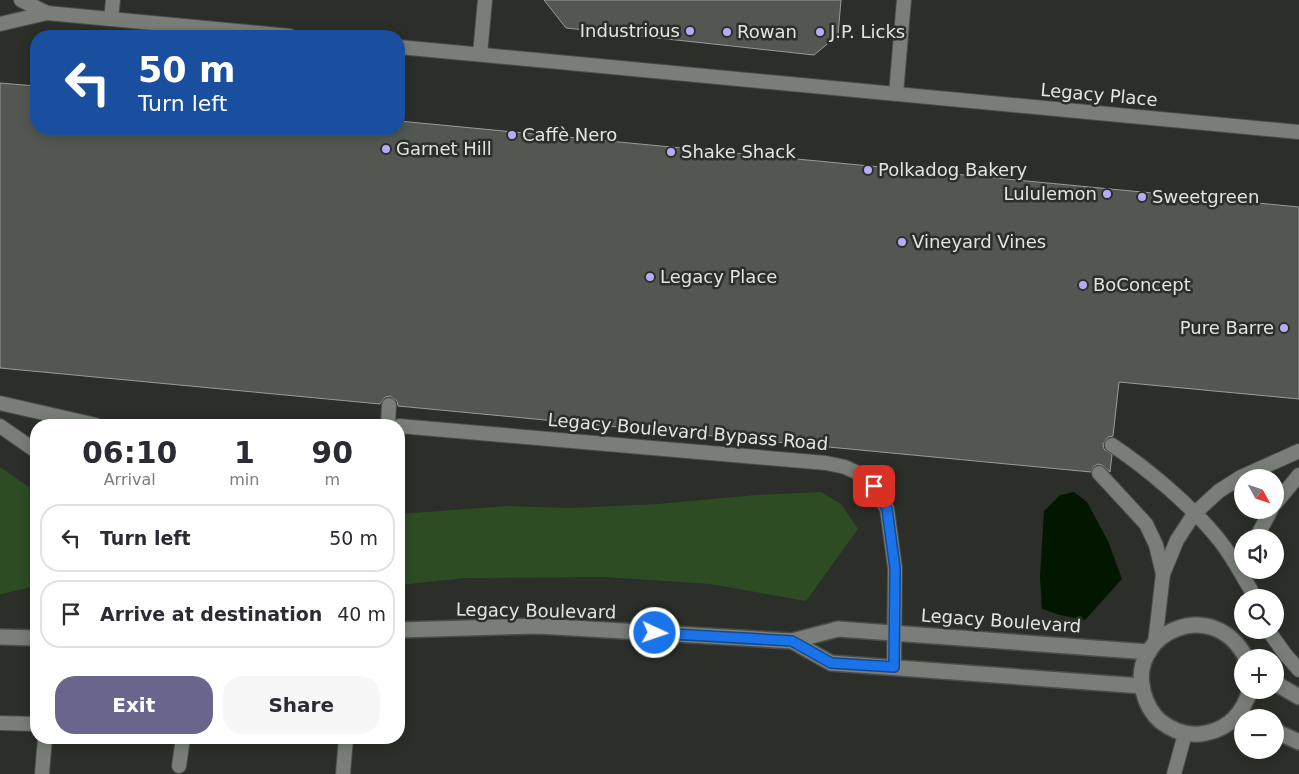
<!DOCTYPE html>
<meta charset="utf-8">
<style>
:root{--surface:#fff;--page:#f7f7f7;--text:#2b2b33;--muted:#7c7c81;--line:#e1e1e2;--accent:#69658c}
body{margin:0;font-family:"DejaVu Sans",sans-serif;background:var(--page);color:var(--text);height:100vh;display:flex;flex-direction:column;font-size:19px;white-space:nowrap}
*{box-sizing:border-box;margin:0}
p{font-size:16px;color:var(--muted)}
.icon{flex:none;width:28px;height:28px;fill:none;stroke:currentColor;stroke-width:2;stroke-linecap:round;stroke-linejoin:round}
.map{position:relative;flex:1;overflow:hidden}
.panel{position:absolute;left:30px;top:419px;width:375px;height:325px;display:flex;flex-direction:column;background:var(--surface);border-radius:20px;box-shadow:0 2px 12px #0003}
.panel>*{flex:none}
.guide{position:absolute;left:30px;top:30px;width:375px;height:105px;border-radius:20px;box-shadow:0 2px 12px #0003;background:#1a4fa0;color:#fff;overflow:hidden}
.needle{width:32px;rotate:130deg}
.fabs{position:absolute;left:1234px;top:469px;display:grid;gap:10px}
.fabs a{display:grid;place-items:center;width:50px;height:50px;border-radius:50%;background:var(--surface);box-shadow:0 2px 12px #0003;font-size:25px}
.pin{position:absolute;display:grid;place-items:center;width:42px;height:42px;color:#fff;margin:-21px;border-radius:10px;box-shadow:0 2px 8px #0006}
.me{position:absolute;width:55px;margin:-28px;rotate:93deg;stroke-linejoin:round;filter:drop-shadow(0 0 4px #0008)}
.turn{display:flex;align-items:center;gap:18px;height:105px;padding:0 25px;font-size:22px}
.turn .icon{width:65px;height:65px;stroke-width:2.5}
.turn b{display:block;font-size:35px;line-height:42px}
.eta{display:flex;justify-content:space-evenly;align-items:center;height:85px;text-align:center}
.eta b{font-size:30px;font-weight:700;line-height:35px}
.primary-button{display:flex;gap:10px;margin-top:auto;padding:10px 25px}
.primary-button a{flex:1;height:58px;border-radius:20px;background:var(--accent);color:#fff;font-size:20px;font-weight:700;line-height:58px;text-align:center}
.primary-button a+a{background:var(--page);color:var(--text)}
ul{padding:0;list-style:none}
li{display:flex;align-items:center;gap:15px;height:68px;margin:0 10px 8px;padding:0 15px;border:2px solid var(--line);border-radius:20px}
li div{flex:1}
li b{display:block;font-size:19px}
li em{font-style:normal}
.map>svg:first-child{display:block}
</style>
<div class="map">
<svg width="1299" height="774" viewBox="0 0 1299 774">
<rect width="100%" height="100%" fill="#2b2e29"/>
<g fill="#2d4c23">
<polygon points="0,467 36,492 36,586 2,594 0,594"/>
<polygon points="821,492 841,504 858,529 806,601 710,584 604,577 465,578 399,585 399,514 507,506 570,508 658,504 756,495"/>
</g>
<polygon fill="#031700" points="1074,492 1087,502 1108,541 1122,579 1085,620 1060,615 1042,609 1040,577 1044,511 1060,495"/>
<g fill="#535751" stroke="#989d97">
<polygon points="544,0 841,0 838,35 814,55 566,28"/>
<polygon points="0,83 36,86 36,129 399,129 399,121 1299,207 1299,399 1119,382 1113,436 1108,437 1103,444 1104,449 1112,455 1110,472 1102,465 1098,464 1093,467 1091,472 398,406 397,401 390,396 385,397 380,404 0,368"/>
</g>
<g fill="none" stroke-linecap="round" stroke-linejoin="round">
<defs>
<g id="service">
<polyline points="21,0 47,13"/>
<polyline points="111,19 113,0"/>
<polyline points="0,24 47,13 290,36"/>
<polyline points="399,47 1299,132"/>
<polyline points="480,54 485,0"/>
<polyline points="896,94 904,0"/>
<polyline points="0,403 96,425"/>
<polyline points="388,425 389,405"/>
<polyline points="0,426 36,451"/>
<polyline points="399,426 826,463 845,467 860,474 874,486 887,509 895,568 894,667"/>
<path d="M1112,445C1148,469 1193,507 1220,541C1232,556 1241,574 1251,590"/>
<polyline points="1099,473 1146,524 1156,545 1163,574"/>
<polyline points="1275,504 1299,475"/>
<polyline points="1256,538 1271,510"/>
<polyline points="1268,630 1285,654 1299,670"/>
<polyline points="1155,643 1163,574 1177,540 1194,514 1219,491 1241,477 1299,451"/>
<polyline points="0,723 36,724"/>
<polyline points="179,766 183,738"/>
<polyline points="42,774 45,738"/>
<polyline points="343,774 346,738"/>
<polyline points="1174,774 1185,734"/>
</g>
<g id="minor">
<polyline points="399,630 538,626 792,641 838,629 1149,652"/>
<polyline points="0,637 36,638"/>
<polyline points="792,641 831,663 1142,686"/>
<path d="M1246,658C1214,595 1128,632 1143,691C1146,703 1151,713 1160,721C1173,731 1189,737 1206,733C1230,728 1243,713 1250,690"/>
<polyline points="1275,683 1299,697"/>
<polyline points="1275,731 1299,742"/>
</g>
</defs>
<use href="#service" stroke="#494c48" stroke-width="16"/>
<use href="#minor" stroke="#494c48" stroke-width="18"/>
<use href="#service" stroke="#797e78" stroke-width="14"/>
<use href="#minor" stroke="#797e78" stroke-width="15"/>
</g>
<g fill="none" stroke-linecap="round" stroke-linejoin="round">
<defs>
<polyline id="route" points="655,633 792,641 831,663 894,667 895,568 887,509 874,486"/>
</defs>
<use href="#route" stroke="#114b97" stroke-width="12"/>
<use href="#route" stroke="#1a73e8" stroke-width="9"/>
</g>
<g fill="#b4acf9" stroke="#2b2e29" stroke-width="2">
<circle cx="690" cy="31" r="5"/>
<circle cx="727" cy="32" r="5"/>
<circle cx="820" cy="32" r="5"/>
<circle cx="512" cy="135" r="5"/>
<circle cx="386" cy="149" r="5"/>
<circle cx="671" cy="152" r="5"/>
<circle cx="868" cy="170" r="5"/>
<circle cx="1107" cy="194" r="5"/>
<circle cx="1142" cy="197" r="5"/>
<circle cx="902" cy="242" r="5"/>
<circle cx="650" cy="277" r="5"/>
<circle cx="1083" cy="285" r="5"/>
<circle cx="1284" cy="328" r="5"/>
</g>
<g text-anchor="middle" stroke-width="5" stroke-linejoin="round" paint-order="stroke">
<g font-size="18" fill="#e2e4e1" stroke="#2b2e29" text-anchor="start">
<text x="680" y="37" text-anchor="end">Industrious</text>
<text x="737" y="38">Rowan</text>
<text x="830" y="38">J.P. Licks</text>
<text x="522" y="141">Caffè Nero</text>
<text x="396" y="155">Garnet Hill</text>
<text x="681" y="158">Shake Shack</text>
<text x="878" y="176">Polkadog Bakery</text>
<text x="1097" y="200" text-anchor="end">Lululemon</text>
<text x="1152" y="203">Sweetgreen</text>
<text x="912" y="248">Vineyard Vines</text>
<text x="660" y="283">Legacy Place</text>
<text x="1093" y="291">BoConcept</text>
<text x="1274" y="334" text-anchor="end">Pure Barre</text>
</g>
<g font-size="18" fill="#e2e4e1" stroke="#2b2e29">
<text transform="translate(1099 95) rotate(5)" y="6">Legacy Place</text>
<text transform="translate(688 432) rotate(5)" y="6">Legacy Boulevard Bypass Road</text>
<text transform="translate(536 611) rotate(1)" y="6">Legacy Boulevard</text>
<text transform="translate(1001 621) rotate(4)" y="6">Legacy Boulevard</text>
</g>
</g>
</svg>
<div class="fabs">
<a><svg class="needle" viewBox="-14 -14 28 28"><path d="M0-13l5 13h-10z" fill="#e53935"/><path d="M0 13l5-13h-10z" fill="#7c7c81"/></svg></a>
<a><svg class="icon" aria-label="sound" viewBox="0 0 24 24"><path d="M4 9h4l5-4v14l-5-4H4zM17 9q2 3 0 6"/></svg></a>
<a><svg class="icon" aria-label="search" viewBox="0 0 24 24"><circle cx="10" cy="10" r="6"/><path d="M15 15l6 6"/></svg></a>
<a>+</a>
<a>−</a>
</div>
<div class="pin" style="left:874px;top:486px;background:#d93025"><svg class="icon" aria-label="arrive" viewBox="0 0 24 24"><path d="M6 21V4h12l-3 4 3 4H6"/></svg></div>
<svg class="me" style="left:655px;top:633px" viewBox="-20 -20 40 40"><circle r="17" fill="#1a73e8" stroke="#fff" stroke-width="3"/><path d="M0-11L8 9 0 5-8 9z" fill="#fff"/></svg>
<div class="guide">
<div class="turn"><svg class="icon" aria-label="left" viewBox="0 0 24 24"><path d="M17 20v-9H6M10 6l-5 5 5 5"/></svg><div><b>50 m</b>Turn left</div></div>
</div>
<section class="panel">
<div class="eta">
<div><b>06:10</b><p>Arrival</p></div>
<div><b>1</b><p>min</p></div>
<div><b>90</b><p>m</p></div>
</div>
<ul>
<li><svg class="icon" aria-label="left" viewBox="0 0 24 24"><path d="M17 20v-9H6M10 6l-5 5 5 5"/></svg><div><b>Turn left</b></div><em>50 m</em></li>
<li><svg class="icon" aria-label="arrive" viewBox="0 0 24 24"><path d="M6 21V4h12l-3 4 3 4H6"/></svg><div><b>Arrive at destination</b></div><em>40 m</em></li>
</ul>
<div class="primary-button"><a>Exit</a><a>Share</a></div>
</section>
</div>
